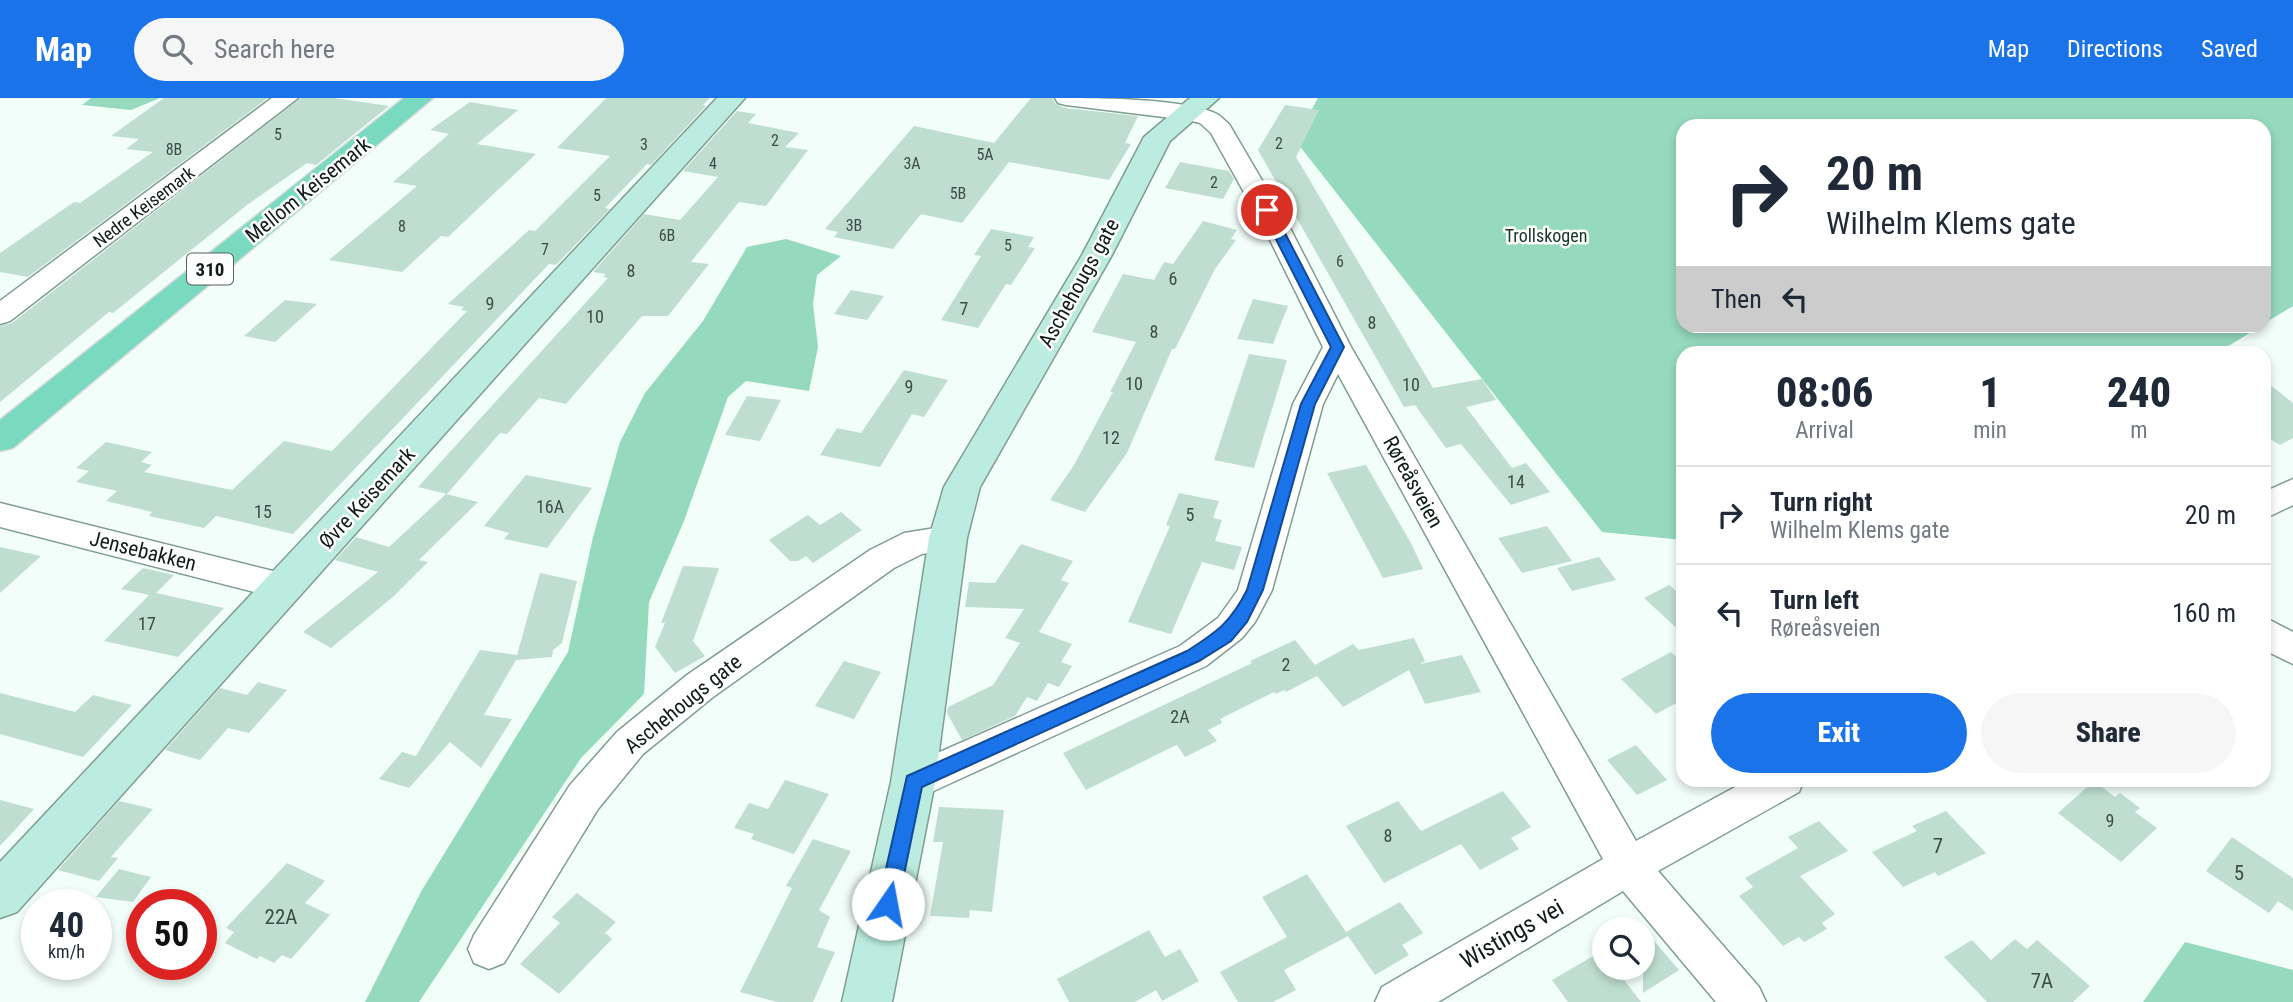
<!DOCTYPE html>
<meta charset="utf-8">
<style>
:root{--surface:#fff;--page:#f6f6f7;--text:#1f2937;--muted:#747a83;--line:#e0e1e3;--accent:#1a73e8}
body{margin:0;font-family:"Roboto Condensed",sans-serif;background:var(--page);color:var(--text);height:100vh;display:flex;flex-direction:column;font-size:26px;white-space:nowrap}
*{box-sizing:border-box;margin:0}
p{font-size:23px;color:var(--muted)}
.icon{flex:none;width:38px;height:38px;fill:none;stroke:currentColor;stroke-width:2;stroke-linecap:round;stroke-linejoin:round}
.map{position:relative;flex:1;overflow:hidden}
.details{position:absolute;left:1676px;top:248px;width:595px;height:441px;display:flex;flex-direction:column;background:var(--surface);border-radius:21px;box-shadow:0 4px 10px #0003}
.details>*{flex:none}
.top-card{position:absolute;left:1676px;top:21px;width:595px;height:214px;border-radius:21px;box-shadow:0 4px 10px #0003;background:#fff;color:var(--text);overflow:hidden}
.controls{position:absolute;left:1592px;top:819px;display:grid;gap:14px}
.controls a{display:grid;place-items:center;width:63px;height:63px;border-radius:50%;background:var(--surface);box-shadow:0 4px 10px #0003;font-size:35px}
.speed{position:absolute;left:21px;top:791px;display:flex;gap:14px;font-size:35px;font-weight:700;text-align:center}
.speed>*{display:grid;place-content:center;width:91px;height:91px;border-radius:50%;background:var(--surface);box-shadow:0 4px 10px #0003;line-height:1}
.speed small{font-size:18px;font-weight:400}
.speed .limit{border:10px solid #d22;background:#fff;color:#111}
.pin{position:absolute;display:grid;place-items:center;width:60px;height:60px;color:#fff;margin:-30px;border:4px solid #fff;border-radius:50%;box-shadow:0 2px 7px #0007}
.me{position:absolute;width:77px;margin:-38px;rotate:12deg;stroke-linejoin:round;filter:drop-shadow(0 0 5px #0008)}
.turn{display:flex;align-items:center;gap:24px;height:147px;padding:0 35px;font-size:32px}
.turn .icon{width:91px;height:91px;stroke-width:2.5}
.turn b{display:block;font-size:49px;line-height:60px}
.then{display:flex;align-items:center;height:66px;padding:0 35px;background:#0003;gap:14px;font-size:26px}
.eta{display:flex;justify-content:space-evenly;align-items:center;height:119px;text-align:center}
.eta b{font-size:42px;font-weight:800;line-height:49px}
.primary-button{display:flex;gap:14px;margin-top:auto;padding:14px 35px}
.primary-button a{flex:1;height:80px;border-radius:42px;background:var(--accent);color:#fff;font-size:28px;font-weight:800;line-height:80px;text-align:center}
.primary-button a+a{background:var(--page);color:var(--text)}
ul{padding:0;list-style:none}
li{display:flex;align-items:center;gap:21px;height:98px;padding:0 35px;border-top:2px solid var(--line)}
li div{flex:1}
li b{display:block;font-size:26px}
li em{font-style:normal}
header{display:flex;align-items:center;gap:42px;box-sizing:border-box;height:98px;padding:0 35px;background:var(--accent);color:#fff}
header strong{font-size:33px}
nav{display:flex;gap:38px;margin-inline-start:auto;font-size:24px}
.search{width:490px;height:63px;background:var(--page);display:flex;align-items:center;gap:18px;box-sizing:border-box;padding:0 24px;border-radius:38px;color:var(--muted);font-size:26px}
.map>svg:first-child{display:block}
</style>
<header>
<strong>Map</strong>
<div class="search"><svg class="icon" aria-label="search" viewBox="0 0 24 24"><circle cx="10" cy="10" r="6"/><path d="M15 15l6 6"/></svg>Search here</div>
<nav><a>Map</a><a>Directions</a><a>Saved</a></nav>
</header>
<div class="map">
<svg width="2293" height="904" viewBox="0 0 2293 904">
<rect width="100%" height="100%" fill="#f2fef9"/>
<g fill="#95d9be">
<polygon points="91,0 160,0 131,12 82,7"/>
<polygon points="1318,0 2293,0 2293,208 2265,225 2264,28 1684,28 1684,228 2261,228 2217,255 1684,256 1683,442 1602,434 1295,42"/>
<polygon points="786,141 841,158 817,177 813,206 818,249 809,293 746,283 728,299 684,423 649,504 644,596 581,660 419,904 365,904 422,792 568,554 593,439 620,344 645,295 703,223 747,149"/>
<polygon points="2185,844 2293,872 2293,904 2143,904"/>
</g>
<g fill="#bfded1">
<polygon points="164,0 268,0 28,179 0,174 0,155 74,104 80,105 153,54 126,51 139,41 111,38"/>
<polygon points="301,0 334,0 389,8 316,67 307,65 247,107 113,215 109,214 0,304 0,228 12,225"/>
<polygon points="606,0 710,0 703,7 706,8 651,67 647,66 605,110 610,111 556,167 549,166 293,436 216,418 204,430 149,418 152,414 106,403 117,393 76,384 89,373 76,370 106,344 152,354 141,364 152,367 144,374 232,392 284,343 332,353 467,213 461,212 464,209 448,206 529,132 535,133 610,58 557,50"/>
<polygon points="1031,0 1052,0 1056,6 1065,10 1138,18 1125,45 1131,46 1109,82 1009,64 962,125 921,116 893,151 834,139 838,134 825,131 914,28 994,45"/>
<polygon points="470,4 518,12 477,46 536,56 448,139 441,138 402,174 329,162 417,88 393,84 449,36 430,32"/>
<polygon points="1285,7 1319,12 1296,59 1433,290 1482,281 1496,302 1466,309 1512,370 1526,365 1550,394 1511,407 1461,346 1446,350 1415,307 1404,309 1258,52"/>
<polygon points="737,13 756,16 748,25 799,35 785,49 808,52 766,108 739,104 691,164 709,166 668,218 642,218 566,306 539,300 507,336 500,335 447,396 418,389 608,180 603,179 606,176 593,174 644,116 680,122 718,79 683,73"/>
<polygon points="1180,64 1229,73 1234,81 1223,101 1165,90"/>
<polygon points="1203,123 1237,132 1231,141 1236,142 1215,171 1175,251 1172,251 1127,355 1085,414 1050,402 1074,367 1113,294 1110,294 1136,244 1092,234 1123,176 1154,182 1164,164 1173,166"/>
<polygon points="991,131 1034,139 1028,149 1035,150 1011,187 1006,186 978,230 941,222 981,158 974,157"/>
<polygon points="851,192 884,198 867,222 834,216"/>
<polygon points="1253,201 1288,208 1273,246 1237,241"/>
<polygon points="285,202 317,206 275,244 244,238"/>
<polygon points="1249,256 1287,262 1254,370 1214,362"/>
<polygon points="904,272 948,282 924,319 912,316 880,369 820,357 837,330 861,335"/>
<polygon points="2264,282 2293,305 2293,340 2280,347 2264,337"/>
<polygon points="747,298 781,302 760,343 725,337"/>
<polygon points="1366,367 1412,447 1423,471 1383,480 1327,375"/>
<polygon points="526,377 592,390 547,450 504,441 509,435 484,428"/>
<polygon points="1179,395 1219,403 1213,420 1222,422 1215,443 1242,449 1234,472 1202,464 1171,536 1128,524 1170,428 1166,427"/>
<polygon points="446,396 478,404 419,462 428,464 394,498 331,550 303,534 378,474 335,462 356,439 389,449"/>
<polygon points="841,414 862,432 813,465 806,458 798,463 790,463 769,442 808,417 820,427"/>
<polygon points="1547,428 1572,463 1522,475 1498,440"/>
<polygon points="1021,446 1073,463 1061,482 1069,485 1039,534 1072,546 1061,564 1072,568 1059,589 1048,585 1037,603 1027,599 1015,618 962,642 947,615 948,609 993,587 1020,545 1005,540 1024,511 965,509 969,484 995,485"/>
<polygon points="0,449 41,458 0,495"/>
<polygon points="1599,459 1616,482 1572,493 1557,470"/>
<polygon points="683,468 719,470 693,543 705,558 675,575 655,549 665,525 661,525"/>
<polygon points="143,470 174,477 156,495 224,510 178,559 104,543 149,497 121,491"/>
<polygon points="540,475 577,483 562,545 553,552 552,559 516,562 484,617 512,621 481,670 450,644 409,690 379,681 402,654 416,658 480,552 517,557"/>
<polygon points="1669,487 1684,500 1684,537 1644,500"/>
<polygon points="1414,540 1425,563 1420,566 1462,557 1481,594 1425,606 1409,572 1343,609 1317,578 1286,594 1284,592 1276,596 1274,594 1220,621 1222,625 1208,632 1217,643 1185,659 1177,647 1172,649 1086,692 1063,655 1252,565 1250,563 1295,542 1315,567 1353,546 1359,552"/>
<polygon points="1671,554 1684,566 1684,601 1656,616 1621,581"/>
<polygon points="844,563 881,574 854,621 815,608"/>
<polygon points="258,584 287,592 249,635 228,630 200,662 165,652 220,590 247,597"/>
<polygon points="0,595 75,614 93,597 132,607 83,659 0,636"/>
<polygon points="1636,647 1667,682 1637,697 1607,662"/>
<polygon points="785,682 829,696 794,756 751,741 754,736 734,730 749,705 768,711"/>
<polygon points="2094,683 2115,699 2120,695 2140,710 2135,714 2157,730 2121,764 2058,715"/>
<polygon points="1503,693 1531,729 1511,740 1519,751 1480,772 1461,746 1384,785 1346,728 1398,703 1421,733"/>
<polygon points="0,702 34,711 0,748"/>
<polygon points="119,703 153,711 111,759 118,760 99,783 58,772"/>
<polygon points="939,709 1004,712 992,814 970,812 969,820 930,818 943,744 933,744"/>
<polygon points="1946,713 1986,755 1938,778 1935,774 1903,789 1872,754 1917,733 1912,728"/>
<polygon points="1819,723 1848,753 1800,778 1835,816 1822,825 1827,831 1804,844 1799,839 1783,848 1739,798 1753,789 1745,780 1798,750 1788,739"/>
<polygon points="2232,739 2293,780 2293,813 2278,803 2269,815 2206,773"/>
<polygon points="813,741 851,753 819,812 830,819 817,849 835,854 813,904 777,904 740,894 792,790 786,788"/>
<polygon points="287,765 325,783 305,805 330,817 291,861 282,857 274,865 260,858 257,861 225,845 234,834 226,830"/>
<polygon points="119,771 151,779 133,804 96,799"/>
<polygon points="1307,776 1346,834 1400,804 1423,835 1402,847 1409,857 1375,877 1348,838 1284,872 1296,892 1273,904 1238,904 1220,874 1287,839 1262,799"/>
<polygon points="577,795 616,824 605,835 612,841 559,896 520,866 560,825 552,819"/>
<polygon points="1643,830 1679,872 1643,895"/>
<polygon points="1149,832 1165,859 1180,851 1199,883 1162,903 1156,892 1135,904 1069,904 1057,881"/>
<polygon points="2015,841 2027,851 2037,842 2090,888 2073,904 1987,904 1944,859 1972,842 1991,862"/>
<polygon points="1602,853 1605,856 1605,870 1615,870 1641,904 1568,904 1552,882"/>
</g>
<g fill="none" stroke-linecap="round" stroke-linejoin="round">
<defs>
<g id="street">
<polygon points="272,0 298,0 10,223 0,226 0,203"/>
<path d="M1055,0C1092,0 1185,0 1217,16C1221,18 1225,23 1229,26L1291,132L1351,249L1636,743L1748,682H1804L1799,694L1658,773L1759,889L1766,904H1716L1623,793L1438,904H1375L1382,889L1603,761L1338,276L1323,306L1272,492L1255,524L1242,540L1206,568L927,696L913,701L899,696L894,684L899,672L1180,548L1218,520L1238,492L1293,306L1323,249L1265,132L1211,35L1200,25L1188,22L1066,7L1058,5Z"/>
<polygon points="2293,381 2293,407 2264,421 2264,394"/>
<polygon points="0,405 285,476 297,480 302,489 297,498 285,502 0,429"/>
<polygon points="948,428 960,431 964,440 960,449 922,456 894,470 713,599 643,656 598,711 504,865 489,871 474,865 468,851 474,837 570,687 617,634 687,577 870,452 904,435"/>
<polygon points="2264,519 2293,534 2293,566 2264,552"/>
</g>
<g id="secondary">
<polygon points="717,0 745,0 17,814 0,820 0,764"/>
<polygon points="1190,0 1219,0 1170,43 1112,157 980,389 967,440 935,684 892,904 842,904 891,684 929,440 944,389 1082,157 1144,39"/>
</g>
<polygon id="primary" points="404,0 433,0 13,350 0,353 0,322"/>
</defs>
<use href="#street" stroke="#809d91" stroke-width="3"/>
<use href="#secondary" stroke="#809d91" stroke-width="3"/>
<use href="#primary" stroke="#d9dbda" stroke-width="3"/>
<use href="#street" fill="#fff" fill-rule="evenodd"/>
<use href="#secondary" fill="#bcecdf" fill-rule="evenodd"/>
<use href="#primary" fill="#79dabf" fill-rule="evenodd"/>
</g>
<path fill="#1a73e8" stroke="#114b97" stroke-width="2" d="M1267,108L1273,112L1344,249L1315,306L1263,492L1247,524L1231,543L1199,563L922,689L898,806L895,813L888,815L881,813L878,806L907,678L1187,553C1217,534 1231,524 1247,492L1301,306L1331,249L1261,112Z"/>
<g text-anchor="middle" stroke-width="5" stroke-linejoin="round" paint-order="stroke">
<g font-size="16" fill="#3c4c46">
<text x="278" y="42">5</text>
<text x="775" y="48">2</text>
<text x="1279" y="51">2</text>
<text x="644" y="52">3</text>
<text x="174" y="57">8B</text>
<text x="985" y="62">5A</text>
<text x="713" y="71">4</text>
<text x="912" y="71">3A</text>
<text x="1214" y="90">2</text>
<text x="958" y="101">5B</text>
<text x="597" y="103">5</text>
<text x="854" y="133">3B</text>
<text x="402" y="134">8</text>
<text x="667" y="143">6B</text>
<text x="1008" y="153">5</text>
<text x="545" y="157">7</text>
<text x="1340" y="169">6</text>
</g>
<g font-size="18" fill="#111c18" stroke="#fff">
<text transform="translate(144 109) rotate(-37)" y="6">Nedre Keisemark</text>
</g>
<g font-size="18" fill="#133529" stroke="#fff">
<text x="1546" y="144">Trollskogen</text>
</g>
<g font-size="18" fill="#3c4c46">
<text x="631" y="179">8</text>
<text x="1173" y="187">6</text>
<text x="490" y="212">9</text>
<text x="964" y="217">7</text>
<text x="595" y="225">10</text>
<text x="1372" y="231">8</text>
<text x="1154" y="240">8</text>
<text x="1134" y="292">10</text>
<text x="1411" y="293">10</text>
<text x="909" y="295">9</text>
<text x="1111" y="346">12</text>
<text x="1516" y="390">14</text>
<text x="550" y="415">16A</text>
<text x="263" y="420">15</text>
<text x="1190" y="423">5</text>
<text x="147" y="532">17</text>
<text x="1286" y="573">2</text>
<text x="1180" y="625">2A</text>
<text x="2110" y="729">9</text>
<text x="1388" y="744">8</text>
</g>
<rect fill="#fff" stroke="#58605d" stroke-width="2" x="187" y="155.5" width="46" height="31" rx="5"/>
<g font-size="19" font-weight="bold" fill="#111c18">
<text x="210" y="178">310</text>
</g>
<g font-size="21" fill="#111c18" stroke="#fff">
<text transform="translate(308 92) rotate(-39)" y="7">Mellom Keisemark</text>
<text transform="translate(1079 185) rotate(-61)" y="7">Aschehougs gate</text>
<text transform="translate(1413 384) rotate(61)" y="7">Røreåsveien</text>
<text transform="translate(367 400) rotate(-47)" y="7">Øvre Keisemark</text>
<text transform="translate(143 453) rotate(14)" y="7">Jensebakken</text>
<text transform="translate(683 606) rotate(-39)" y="7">Aschehougs gate</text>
</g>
<g font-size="21" fill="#3c4c46">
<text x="1938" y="755">7</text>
<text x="2239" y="782">5</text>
<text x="281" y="826">22A</text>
<text x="2042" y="890">7A</text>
</g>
<g font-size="24" fill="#111c18" stroke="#fff">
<text transform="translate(1512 836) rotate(-30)" y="8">Wistings vei</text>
</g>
</g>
</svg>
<div class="controls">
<a><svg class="icon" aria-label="search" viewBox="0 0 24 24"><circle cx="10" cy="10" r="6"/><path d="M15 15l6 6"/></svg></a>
</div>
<div class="speed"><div>40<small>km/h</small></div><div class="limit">50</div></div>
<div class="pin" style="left:1267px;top:112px;background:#d93025"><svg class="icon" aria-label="arrive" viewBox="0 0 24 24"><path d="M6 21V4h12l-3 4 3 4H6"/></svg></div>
<svg class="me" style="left:888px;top:806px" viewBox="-20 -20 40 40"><circle r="19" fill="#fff"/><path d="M0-13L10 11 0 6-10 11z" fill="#1a73e8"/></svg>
<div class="top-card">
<div class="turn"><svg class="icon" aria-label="right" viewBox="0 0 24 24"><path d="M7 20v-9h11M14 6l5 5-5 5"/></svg><div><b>20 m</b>Wilhelm Klems gate</div></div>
<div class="then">Then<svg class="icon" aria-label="left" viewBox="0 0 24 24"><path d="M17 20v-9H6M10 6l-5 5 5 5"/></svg></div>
</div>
<section class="details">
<div class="eta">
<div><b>08:06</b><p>Arrival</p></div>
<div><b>1</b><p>min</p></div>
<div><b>240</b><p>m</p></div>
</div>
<ul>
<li><svg class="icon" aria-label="right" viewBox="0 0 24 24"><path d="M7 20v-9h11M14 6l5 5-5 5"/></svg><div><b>Turn right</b><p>Wilhelm Klems gate</p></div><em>20 m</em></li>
<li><svg class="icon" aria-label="left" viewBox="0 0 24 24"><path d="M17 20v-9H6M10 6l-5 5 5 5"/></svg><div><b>Turn left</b><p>Røreåsveien</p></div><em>160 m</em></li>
</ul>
<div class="primary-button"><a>Exit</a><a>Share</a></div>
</section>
</div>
